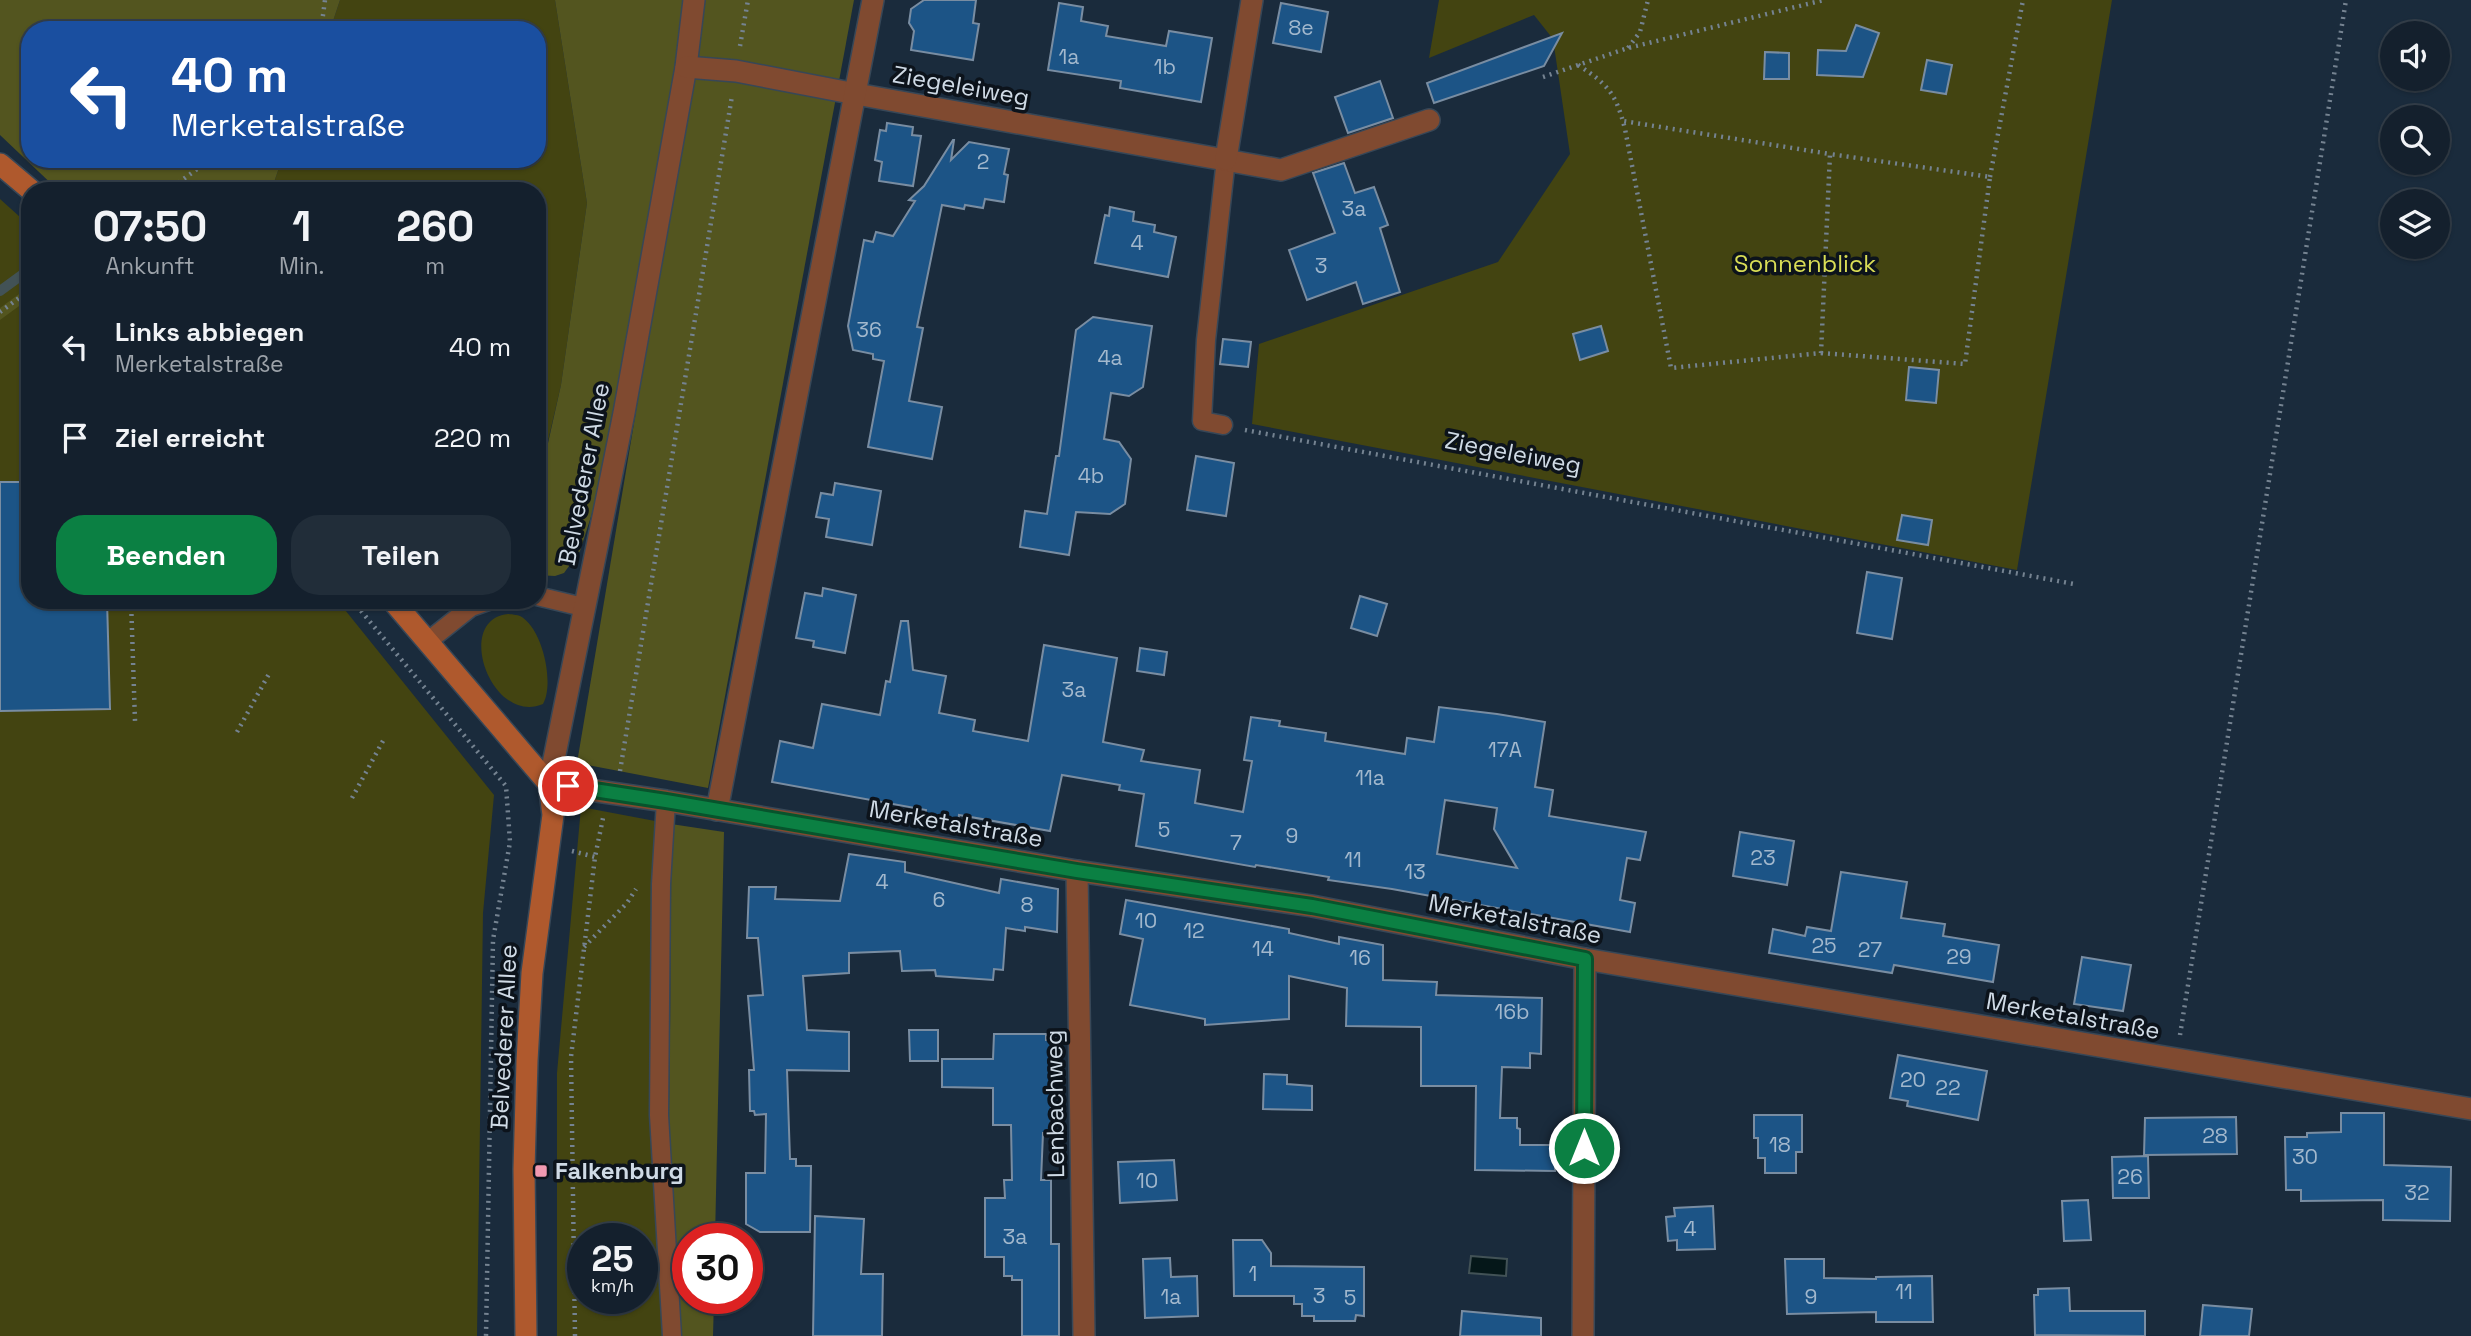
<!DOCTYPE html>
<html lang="de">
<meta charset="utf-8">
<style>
:root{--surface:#14202d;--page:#212d39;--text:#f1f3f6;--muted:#9da3aa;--line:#333e49;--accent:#0b8043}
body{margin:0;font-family:"Space Grotesk",sans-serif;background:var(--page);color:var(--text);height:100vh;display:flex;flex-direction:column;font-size:26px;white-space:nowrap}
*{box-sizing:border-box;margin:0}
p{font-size:23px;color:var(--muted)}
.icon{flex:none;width:38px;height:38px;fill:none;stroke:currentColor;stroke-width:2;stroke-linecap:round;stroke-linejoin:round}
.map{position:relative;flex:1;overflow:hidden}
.sheet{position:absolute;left:21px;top:182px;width:525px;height:427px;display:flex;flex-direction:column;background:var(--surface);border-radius:28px;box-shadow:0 2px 5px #0004,0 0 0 2px var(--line)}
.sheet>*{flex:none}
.top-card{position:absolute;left:21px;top:21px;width:525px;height:147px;border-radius:28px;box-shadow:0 2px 5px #0004,0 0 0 2px var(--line);background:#1a4fa0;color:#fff;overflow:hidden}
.buttons{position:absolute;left:2380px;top:21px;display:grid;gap:14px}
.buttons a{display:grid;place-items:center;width:70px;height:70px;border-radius:50%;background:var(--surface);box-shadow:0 2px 5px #0004,0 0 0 2px var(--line);font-size:35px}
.speed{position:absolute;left:567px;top:1223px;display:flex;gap:14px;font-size:35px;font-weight:700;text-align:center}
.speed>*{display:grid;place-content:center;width:91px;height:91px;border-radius:50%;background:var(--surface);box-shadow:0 2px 5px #0004,0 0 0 2px var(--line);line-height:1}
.speed small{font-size:18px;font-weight:400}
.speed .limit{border:10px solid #d22;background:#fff;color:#111}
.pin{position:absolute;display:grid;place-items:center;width:60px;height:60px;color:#fff;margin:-30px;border:4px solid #fff;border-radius:50%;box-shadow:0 2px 7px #0007}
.me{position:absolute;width:77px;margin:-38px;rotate:0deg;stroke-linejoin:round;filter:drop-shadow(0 0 5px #0008)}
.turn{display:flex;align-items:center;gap:24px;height:147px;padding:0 35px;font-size:32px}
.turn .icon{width:91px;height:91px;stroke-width:2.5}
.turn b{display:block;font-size:49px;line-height:60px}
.eta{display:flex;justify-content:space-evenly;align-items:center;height:119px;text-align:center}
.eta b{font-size:42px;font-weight:700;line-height:49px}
.action{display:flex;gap:14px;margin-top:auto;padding:14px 35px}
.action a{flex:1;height:80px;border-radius:28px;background:var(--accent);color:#fff;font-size:28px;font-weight:700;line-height:80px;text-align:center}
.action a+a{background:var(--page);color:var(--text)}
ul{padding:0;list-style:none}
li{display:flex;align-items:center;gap:21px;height:91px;padding:0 35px}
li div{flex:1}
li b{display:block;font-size:26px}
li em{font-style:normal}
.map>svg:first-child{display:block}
</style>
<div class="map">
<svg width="2471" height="1336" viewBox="0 0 2471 1336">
<rect width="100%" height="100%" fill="#1a2b3c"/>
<g fill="#434411" fill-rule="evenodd">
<polygon points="340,0 555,0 587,203 561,385 541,471 537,470 537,191 271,191 282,159 537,159 537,30 330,30"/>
<polygon points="1439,0 2112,0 2017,570 1252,424 1259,344 1498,262 1570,154 1553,39 1534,15 1429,58"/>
<polygon points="0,199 30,226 30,600 337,600 494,795 483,913 477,1336 0,1336"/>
<path d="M508,614C509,614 519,615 520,616C542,627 555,683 543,704C492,726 453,620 508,614Z"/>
<path d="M581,807L671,824C672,995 667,1165 667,1336H557V1073ZM583,1239H642V1298H583Z"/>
</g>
<g fill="#53551f">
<polygon points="0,0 340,0 330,30 30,30 30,159 282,159 271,191 59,191 0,135"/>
<polygon points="555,0 694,0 624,413 580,551 564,573 555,576 537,575 537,470 542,470 561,385 587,203"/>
<polygon points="705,0 854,0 708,788 577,763"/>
<polygon points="30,286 30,298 0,320 0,308"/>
<path d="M671,824L724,832L715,1239H688V1298L714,1299L713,1336H667C667,1165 672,995 671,824Z"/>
</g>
<polygon fill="#051719" stroke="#425256" stroke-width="2" points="1471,1256 1507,1259 1506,1276 1469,1273"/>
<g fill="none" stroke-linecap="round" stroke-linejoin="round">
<polyline stroke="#425256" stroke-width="10" points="0,291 30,269"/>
</g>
<g fill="#1c5486" stroke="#798da2" stroke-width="2" fill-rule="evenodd">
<polygon points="924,0 976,0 973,23 979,24 973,60 911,50 914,31 909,23 911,9"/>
<polygon points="1059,3 1083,7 1081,21 1108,26 1106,36 1166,46 1169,31 1212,38 1201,102 1120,88 1121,81 1048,70"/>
<polygon points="1281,3 1328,12 1321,52 1273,43"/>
<polygon points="1856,25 1879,33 1863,77 1817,75 1818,50 1846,51"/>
<polygon points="1562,33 1544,66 1434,103 1427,83"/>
<polygon points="1765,52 1789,53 1789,79 1764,79"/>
<polygon points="1927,60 1952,65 1946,94 1921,90"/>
<polygon points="1380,81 1393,118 1348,133 1335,97"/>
<polygon points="887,123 913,127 912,135 921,136 913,186 879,181 882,162 875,160 880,130 886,131"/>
<polygon points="953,140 954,140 951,160 969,142 1009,149 1004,174 1008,175 1004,202 985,199 983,208 965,205 964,209 942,205 917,327 923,328 909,401 942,407 932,459 868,447 884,361 873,359 873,354 853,350 848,326 864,240 873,242 876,232 893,236 915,201 909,200 924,186"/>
<polygon points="1344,163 1355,193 1374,187 1388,225 1380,228 1400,292 1363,304 1356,282 1307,300 1289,250 1335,233 1313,173"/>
<polygon points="1110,207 1134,212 1133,221 1155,225 1154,232 1176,237 1168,277 1095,263 1105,215 1109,216"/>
<polygon points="1093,317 1152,326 1143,387 1129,396 1111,393 1104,439 1119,442 1131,459 1125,504 1110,514 1076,512 1069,555 1020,547 1025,511 1047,514 1056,456 1059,456 1076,330"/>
<polygon points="1601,326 1608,351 1580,360 1573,334"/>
<polygon points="1223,339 1251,342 1248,367 1220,364"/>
<polygon points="1909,367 1939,370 1936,403 1906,400"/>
<polygon points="1196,456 1234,463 1226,516 1187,510"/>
<polygon points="0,482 30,482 30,600 107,600 110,709 0,711"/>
<polygon points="835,483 881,491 872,545 826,537 829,519 816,517 821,493 833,495"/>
<polygon points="1902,515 1932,520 1928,545 1897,540"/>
<polygon points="1867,572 1902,578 1892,639 1857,633"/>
<polygon points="823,588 856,595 845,653 813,647 814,641 796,638 805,593 822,596"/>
<polygon points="1360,596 1387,604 1377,636 1351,628"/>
<path d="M901,621H908L913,670L946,676L939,713L975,720L973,731L1028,741L1044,645L1117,658L1103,742L1144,750L1141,761L1200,770L1195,803L1243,812L1252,761L1244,760L1251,717L1280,721L1279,726L1326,733L1325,741L1405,754L1407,738L1434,742L1439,707L1497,714L1545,722L1535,787L1553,790L1549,816L1646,832L1640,860L1627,858L1620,900L1635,903L1630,932L1392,889L1328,880L1329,877L1256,865L1255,867L1136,846L1144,794L1119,790L1120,785L1062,775L1050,831L959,815L958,824L925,818L926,810L772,782L780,741L813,748L822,704L880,715L886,681L890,682ZM1445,800L1497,808L1494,829L1517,868L1437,854Z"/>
<polygon points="1140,648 1167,652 1164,675 1137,671"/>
<polygon points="1740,832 1794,841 1787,885 1733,876"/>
<polygon points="849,854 905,862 905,872 999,893 1001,879 1058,889 1057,932 1025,927 1025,931 1006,928 1003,970 994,969 993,980 936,976 935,970 902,971 900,951 849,953 849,973 803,976 807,1030 849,1032 849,1071 787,1070 790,1159 796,1159 796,1166 811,1166 810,1232 760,1232 746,1224 746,1173 765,1173 766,1114 755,1115 754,1111 750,1111 749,1070 754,1070 748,996 763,995 758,938 747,938 749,887 776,887 775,899 840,901"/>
<polygon points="1841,872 1907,882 1901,918 1945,924 1943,936 1999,945 1993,982 1894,965 1892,973 1769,953 1773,929 1805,936 1807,927 1831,931"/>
<polygon points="1126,900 1289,929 1289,933 1339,944 1339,937 1383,945 1383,980 1437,982 1436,995 1542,998 1541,1054 1530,1053 1530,1068 1502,1067 1500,1118 1517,1118 1517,1128 1520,1129 1520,1145 1555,1145 1555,1171 1475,1170 1476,1086 1421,1086 1421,1027 1346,1026 1347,988 1289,976 1289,1019 1205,1025 1205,1019 1130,1005 1143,939 1120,934"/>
<polygon points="2082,957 2131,965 2123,1011 2074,1004"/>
<polygon points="909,1030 938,1030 938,1061 910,1061"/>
<polygon points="994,1034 1046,1034 1046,1040 1051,1040 1051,1133 1043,1133 1041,1180 1051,1180 1051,1244 1059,1244 1059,1336 1022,1336 1022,1280 1012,1280 1012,1276 1004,1276 1004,1257 985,1257 985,1198 1005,1198 1004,1180 1012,1180 1011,1125 993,1125 993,1088 942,1087 942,1059 993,1059"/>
<polygon points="1898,1055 1987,1071 1978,1120 1907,1106 1908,1101 1890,1098"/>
<polygon points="1264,1074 1287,1075 1287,1084 1312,1086 1312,1110 1263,1109"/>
<polygon points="2341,1113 2384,1113 2384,1165 2451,1167 2450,1221 2383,1220 2383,1200 2301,1201 2301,1190 2286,1190 2285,1137 2307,1137 2307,1133 2341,1132"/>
<polygon points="1754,1115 1802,1115 1802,1152 1796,1152 1796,1173 1765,1173 1765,1158 1758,1158 1758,1138 1754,1138"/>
<polygon points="2236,1117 2237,1154 2144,1155 2145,1118"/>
<polygon points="2148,1156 2149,1198 2113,1198 2112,1157"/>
<polygon points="1174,1160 1177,1200 1120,1203 1118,1162"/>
<polygon points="2088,1200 2091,1240 2064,1241 2062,1201"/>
<polygon points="1713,1206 1715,1249 1677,1250 1677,1240 1668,1241 1666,1217 1675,1216 1674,1208"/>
<polygon points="815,1216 864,1219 861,1274 883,1274 882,1336 813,1336"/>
<polygon points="1233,1240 1262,1240 1271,1253 1271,1266 1364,1267 1364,1316 1356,1315 1355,1321 1314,1321 1314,1316 1302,1316 1302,1304 1294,1304 1294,1296 1234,1296"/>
<polygon points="1170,1258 1171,1277 1197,1276 1198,1316 1145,1318 1143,1259"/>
<polygon points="1785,1259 1824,1259 1824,1278 1876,1279 1876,1277 1932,1276 1933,1322 1876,1322 1876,1312 1787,1314"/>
<polygon points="2069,1288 2070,1311 2145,1311 2145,1336 2035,1335 2034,1295 2038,1295 2038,1289"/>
<polygon points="2203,1305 2252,1309 2249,1336 2200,1336"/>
<polygon points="1462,1311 1541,1318 1541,1336 1460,1336"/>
</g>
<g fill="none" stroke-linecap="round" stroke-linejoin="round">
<defs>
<g id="lane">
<polyline points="1223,425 1202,421 1206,340 1226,159"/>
<polyline points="537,596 583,607"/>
<polyline points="427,642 471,607 491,600"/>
<polyline points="666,801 661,884 659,1115 672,1336"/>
</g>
<g id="street">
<polyline points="694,0 686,67 624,413 549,784 666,801 1077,871 1312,906 1585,959 2471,1109"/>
<polyline points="686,67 736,71 856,94 1281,170 1429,120"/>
<polyline points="1226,159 1252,0"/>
<polyline points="717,810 873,0"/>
<polyline points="1077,871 1084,1336"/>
<polyline points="1583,1336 1585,959"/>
</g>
<g id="secondary">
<polyline points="0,164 32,191"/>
<polyline points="392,600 549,784 553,815 532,973 527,1061 524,1169 526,1336"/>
</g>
</defs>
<use href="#lane" stroke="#374757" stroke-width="21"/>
<use href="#street" stroke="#374757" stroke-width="24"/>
<use href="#secondary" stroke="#374757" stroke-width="24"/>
<g stroke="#758391" stroke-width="4.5" stroke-dasharray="2 5" stroke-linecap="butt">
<polyline points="321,30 325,0"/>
<polyline points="740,46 748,0"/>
<polyline points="1628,48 1640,32 1648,0"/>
<path d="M1578,65C1609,85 1616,94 1625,129L1671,368L1821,353L1830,154L1623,121"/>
<polyline points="1543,77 1628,48 1824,0"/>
<polyline points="1990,177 2023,0"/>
<polyline points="167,191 211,159"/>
<polyline points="0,312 30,290"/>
<polyline points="1821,353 1965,364 1990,177 1830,154"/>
<polyline points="1245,430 2074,584"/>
<polyline points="131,600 135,721"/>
<polyline points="352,600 506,786 510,842 493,940 486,1336"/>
<polyline points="237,732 270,672"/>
<polyline points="620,771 732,96"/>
<polyline points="352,798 384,739"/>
<polyline points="572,851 595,857"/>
<polyline points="584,947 627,903 636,889"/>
<polyline points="2180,1035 2346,0"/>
<polyline points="575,1336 571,1057 595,857 603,818"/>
</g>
<use href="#lane" stroke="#804a30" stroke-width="18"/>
<use href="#street" stroke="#804a30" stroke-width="21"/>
<use href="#secondary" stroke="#af592d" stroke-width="21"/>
</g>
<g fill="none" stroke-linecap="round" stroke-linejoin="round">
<defs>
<polyline id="route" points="568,786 666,801 1077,871 1312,906 1585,959 1584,1148"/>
</defs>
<use href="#route" stroke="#07532c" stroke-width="18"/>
<use href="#route" stroke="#0b8043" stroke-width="12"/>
</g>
<rect fill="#f19ab1" stroke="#0c131b" stroke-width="2.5" x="534" y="1164" width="14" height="14" rx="3.5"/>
<g text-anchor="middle" stroke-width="7" stroke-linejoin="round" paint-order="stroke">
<g font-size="21" fill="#a2b8cd">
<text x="1301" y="35">8e</text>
<text x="1069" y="64">1a</text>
<text x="1165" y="74">1b</text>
<text x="983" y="169">2</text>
<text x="1354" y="216">3a</text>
<text x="1137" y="250">4</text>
<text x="1321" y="273">3</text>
<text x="869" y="337">36</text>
<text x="1110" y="365">4a</text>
<text x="1091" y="483">4b</text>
<text x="1074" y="697">3a</text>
<text x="1505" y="757">17A</text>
<text x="1370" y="785">11a</text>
<text x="1164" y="837">5</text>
<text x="1292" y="843">9</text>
<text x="1236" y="850">7</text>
<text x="1763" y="865">23</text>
<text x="1353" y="867">11</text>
<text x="1415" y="879">13</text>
<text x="882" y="889">4</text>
<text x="939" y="907">6</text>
<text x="1027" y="912">8</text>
<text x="1146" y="928">10</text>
<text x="1194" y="938">12</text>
<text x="1824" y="953">25</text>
<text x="1263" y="956">14</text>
<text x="1870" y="957">27</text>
<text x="1959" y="964">29</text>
<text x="1360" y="965">16</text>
<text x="1512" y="1019">16b</text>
<text x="1913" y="1087">20</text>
<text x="1948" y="1095">22</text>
<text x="2215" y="1143">28</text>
<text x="1780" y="1152">18</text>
<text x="2305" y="1164">30</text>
<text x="2130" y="1184">26</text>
<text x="1147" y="1188">10</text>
<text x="2417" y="1200">32</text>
<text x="1690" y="1236">4</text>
<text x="1015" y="1244">3a</text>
<text x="1253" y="1281">1</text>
<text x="1904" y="1299">11</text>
<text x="1319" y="1303">3</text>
<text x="1171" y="1304">1a</text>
<text x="1811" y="1304">9</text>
<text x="1350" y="1305">5</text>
</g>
<g font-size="24" fill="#cfdae5" stroke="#0c131b">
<text transform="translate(961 86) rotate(10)" y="8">Ziegeleiweg</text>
<text transform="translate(1513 453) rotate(11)" y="8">Ziegeleiweg</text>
<text transform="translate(584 474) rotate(-79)" y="8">Belvederer Allee</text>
<text transform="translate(956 824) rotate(10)" y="8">Merketalstraße</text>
<text transform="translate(1515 919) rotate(11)" y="8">Merketalstraße</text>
<text transform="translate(2073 1016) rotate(10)" y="8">Merketalstraße</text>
<text transform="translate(504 1037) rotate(-87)" y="8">Belvederer Allee</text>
<text transform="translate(1055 1104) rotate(-91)" y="8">Lenbachweg</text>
</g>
<g font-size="24" fill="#d9dd56" stroke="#0c131b">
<text x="1805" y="272">Sonnenblick</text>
</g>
<g font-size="24" font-weight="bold" fill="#cfdae5" stroke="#0c131b" text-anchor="start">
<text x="555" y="1179">Falkenburg</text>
</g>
</g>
</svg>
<div class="buttons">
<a><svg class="icon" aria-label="sound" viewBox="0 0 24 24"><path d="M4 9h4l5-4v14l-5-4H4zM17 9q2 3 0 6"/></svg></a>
<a><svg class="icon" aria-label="search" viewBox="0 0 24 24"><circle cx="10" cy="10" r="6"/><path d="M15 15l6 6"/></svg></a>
<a><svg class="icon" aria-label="layers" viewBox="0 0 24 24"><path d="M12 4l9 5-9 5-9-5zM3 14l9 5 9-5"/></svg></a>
</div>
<div class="speed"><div>25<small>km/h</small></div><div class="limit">30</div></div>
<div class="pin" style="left:568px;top:786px;background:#d93025"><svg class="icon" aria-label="arrive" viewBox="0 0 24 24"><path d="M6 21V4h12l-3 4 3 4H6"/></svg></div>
<svg class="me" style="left:1584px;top:1148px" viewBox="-20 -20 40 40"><circle r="17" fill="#0b8043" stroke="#fff" stroke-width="3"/><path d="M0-11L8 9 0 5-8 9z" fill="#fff"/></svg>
<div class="top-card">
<div class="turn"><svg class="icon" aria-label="left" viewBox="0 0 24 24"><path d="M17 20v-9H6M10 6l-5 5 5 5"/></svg><div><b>40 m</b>Merketalstraße</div></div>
</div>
<section class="sheet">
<div class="eta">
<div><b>07:50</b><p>Ankunft</p></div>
<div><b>1</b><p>Min.</p></div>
<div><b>260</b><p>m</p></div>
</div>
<ul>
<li><svg class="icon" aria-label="left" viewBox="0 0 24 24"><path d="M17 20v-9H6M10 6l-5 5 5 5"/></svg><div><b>Links abbiegen</b><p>Merketalstraße</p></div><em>40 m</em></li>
<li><svg class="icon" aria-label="arrive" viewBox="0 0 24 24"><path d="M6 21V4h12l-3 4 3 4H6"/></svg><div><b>Ziel erreicht</b></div><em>220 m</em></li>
</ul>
<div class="action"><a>Beenden</a><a>Teilen</a></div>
</section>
</div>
